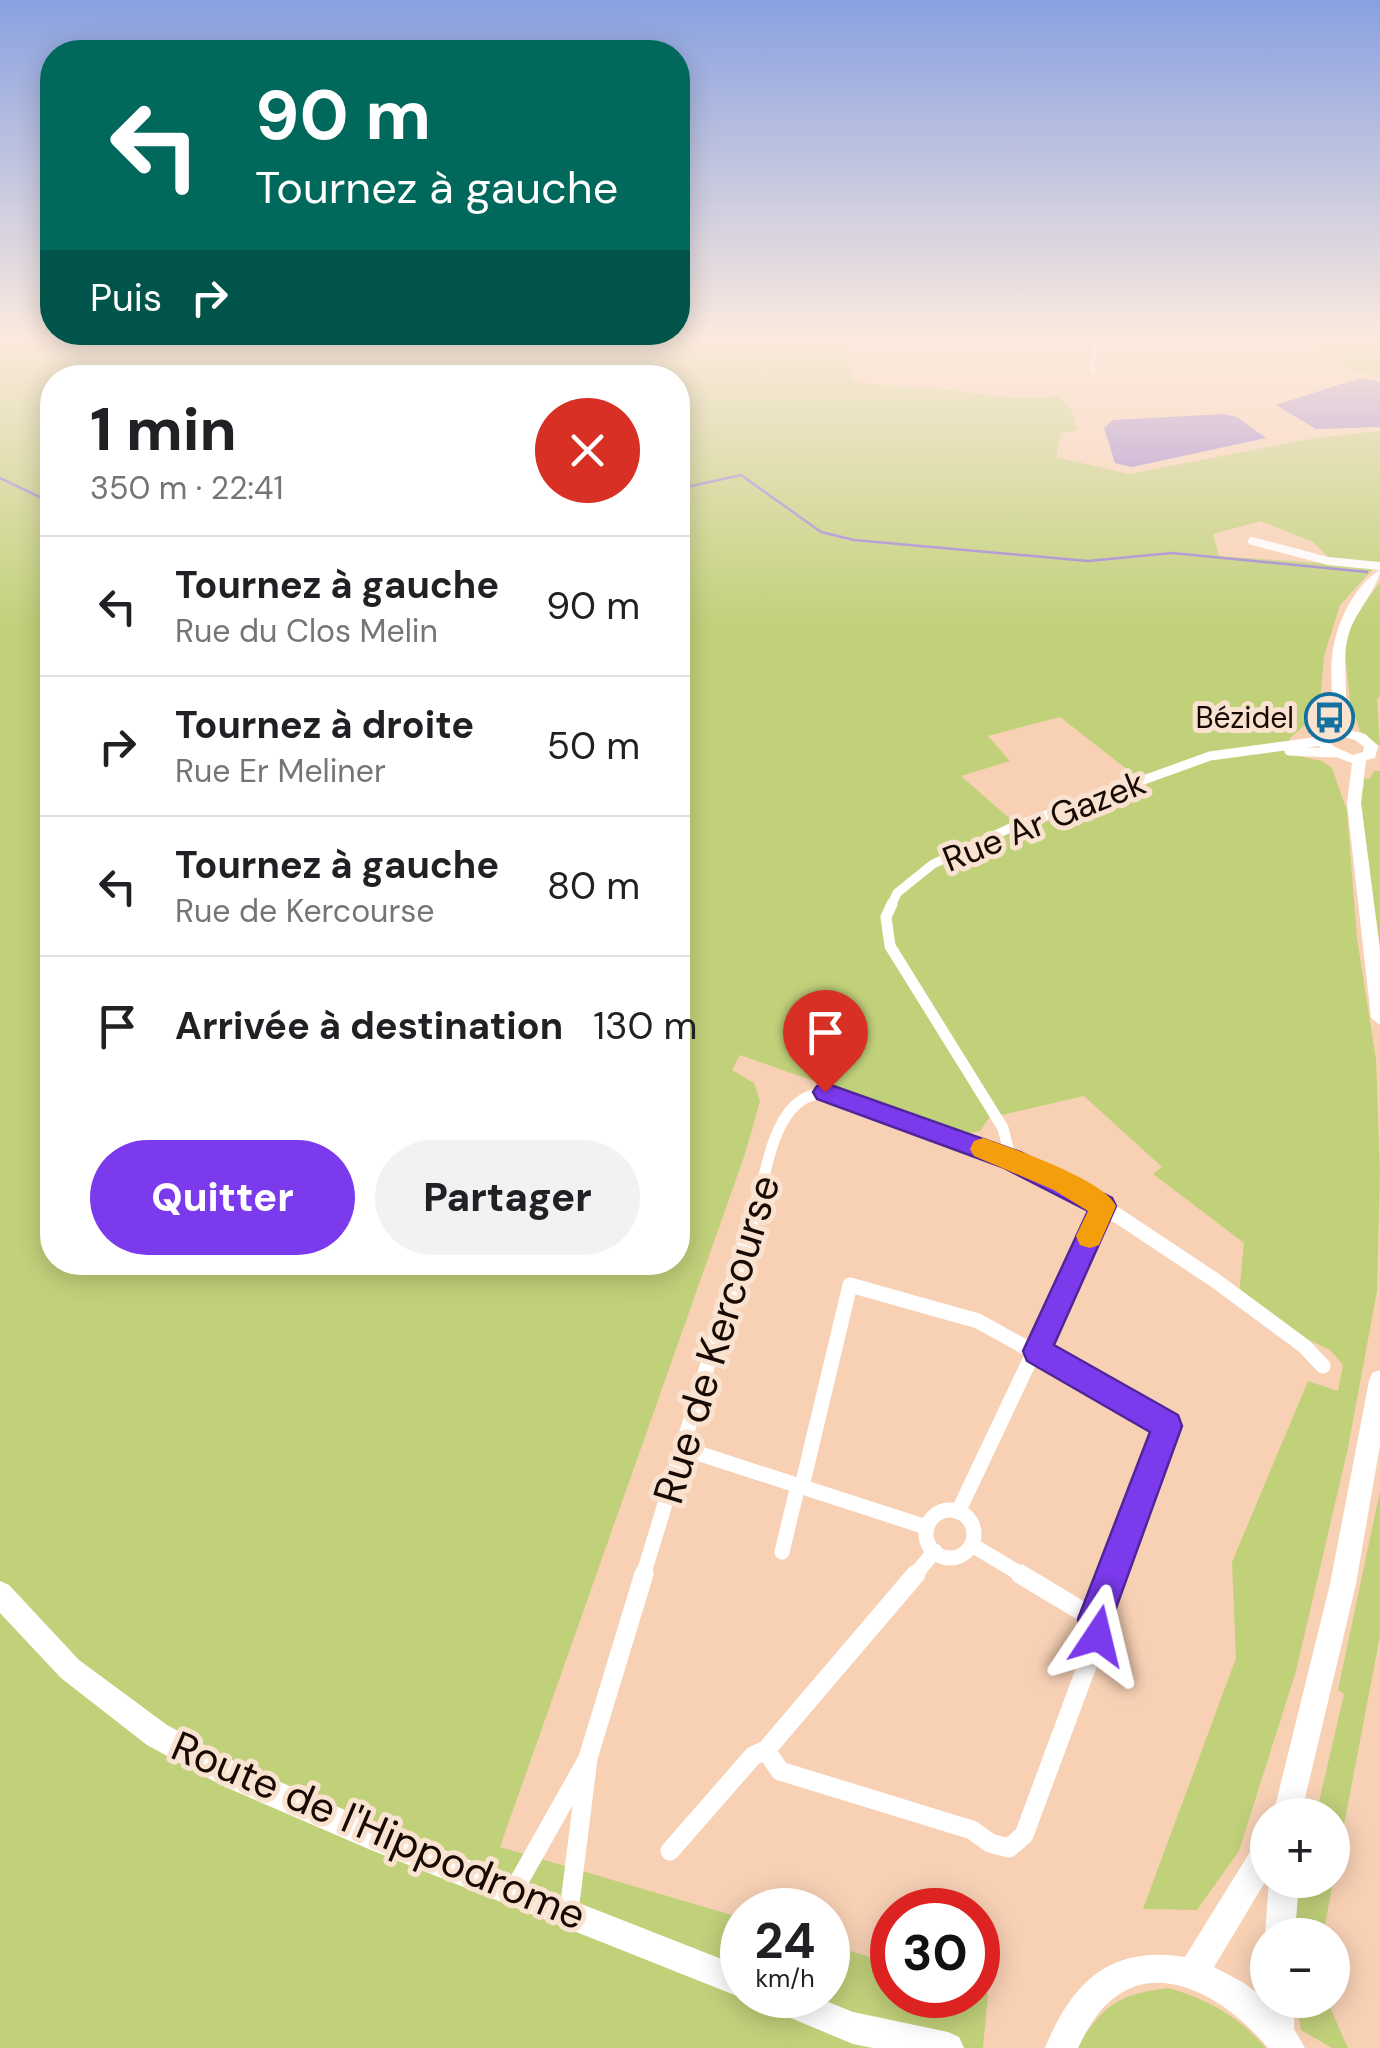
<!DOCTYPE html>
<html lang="fr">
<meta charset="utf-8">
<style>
:root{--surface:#fff;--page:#f2f2f2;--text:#202124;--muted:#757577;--line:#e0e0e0;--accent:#7c3aed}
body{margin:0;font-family:"DM Sans",sans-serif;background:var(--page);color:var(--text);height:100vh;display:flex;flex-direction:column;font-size:38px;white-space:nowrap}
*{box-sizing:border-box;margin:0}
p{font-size:32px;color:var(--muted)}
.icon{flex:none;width:55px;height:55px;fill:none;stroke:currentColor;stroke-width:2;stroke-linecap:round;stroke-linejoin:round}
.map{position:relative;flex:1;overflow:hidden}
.sheet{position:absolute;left:40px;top:365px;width:650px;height:910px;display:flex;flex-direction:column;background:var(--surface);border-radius:40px;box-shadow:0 5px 25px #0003}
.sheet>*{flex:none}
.banner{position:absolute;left:40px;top:40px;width:650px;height:305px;border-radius:40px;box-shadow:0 5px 25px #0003;background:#00695c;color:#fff;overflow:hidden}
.buttons{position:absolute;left:1250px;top:1798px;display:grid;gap:20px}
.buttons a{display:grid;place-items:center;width:100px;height:100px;border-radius:50%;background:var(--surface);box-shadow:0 5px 25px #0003;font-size:50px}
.speed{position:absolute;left:720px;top:1888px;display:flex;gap:20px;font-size:50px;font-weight:700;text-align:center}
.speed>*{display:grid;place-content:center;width:130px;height:130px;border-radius:50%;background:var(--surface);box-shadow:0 5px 25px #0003;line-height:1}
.speed small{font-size:25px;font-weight:400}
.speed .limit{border:15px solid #d22;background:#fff;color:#111}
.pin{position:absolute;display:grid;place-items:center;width:85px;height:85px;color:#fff;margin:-102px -42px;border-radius:50% 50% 50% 0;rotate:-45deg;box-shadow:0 0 10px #0007}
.pin .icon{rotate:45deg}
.me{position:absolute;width:110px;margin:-55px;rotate:10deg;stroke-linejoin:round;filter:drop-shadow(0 0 8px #0008)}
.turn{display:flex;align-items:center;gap:35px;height:210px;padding:0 50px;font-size:45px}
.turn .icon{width:130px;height:130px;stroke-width:2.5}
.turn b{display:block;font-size:70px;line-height:85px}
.then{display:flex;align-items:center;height:95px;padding:0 50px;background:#0003;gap:20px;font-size:38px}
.round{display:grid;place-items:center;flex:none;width:105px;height:105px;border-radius:52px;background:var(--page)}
.head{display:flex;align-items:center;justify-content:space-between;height:170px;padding:0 50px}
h1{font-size:60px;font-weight:800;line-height:75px}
.button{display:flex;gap:20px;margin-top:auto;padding:20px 50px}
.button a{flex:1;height:115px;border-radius:60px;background:var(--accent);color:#fff;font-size:40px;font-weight:800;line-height:115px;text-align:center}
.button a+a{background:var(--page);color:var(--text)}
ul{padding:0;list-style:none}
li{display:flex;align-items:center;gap:30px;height:140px;padding:0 50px;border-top:2px solid var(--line)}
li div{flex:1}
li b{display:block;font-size:38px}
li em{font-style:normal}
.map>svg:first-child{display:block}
</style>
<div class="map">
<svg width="1380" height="2048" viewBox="0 0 1380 2048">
<rect width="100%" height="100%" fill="#f8d1b5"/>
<g fill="#c1d17a" fill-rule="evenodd">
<path d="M0,340H841L854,381C884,387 911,386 941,389C981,393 1017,402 1058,396L1072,410L1077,430L1061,433L1056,457L1129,474L1315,438L1380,431V563L1331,560L1313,542L1261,521L1213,534L1219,556L1375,567L1340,605L1324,656L1319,713L1289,739L1298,756L1322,761L1332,768L1347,811L1357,938L1376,1060L1380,1173L1377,1291L1348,1448L1296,1671L1239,1851L1197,1910L1143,1909L1236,1658L1232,1562L1308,1381L1338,1391L1343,1365L1330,1350L1238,1306L1244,1243L1153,1174L1162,1167L1084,1096L989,1118L980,1131L965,1134L740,1055L732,1070L754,1083L760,1101L745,1154L500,1847L742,1918V1995H828V1944L892,1964V1995H978V1991L988,1994L983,2048H0ZM52,378H678V1262H52ZM1060,717L1147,785L1023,830L961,776L1010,761L988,736Z"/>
<polygon points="1303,340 1380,340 1380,377 1349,370 1330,350"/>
<polygon points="1380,582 1380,696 1377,699 1380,746 1360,731 1350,702 1345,652 1350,622"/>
<polygon points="1374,771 1380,771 1380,949 1359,787 1364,787 1364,778 1369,779"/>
<polygon points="1380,1491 1380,1636 1323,1935 1290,1935 1302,1880 1332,1880 1332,1815 1316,1815 1344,1694 1338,1690"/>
<path d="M1169,1988C1209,2000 1238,2016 1266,2048H1076C1104,2005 1117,1994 1169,1988Z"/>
<polygon points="1296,2000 1327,2000 1348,2048 1332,2048 1301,2030"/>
</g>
<g fill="#9c84d3">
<polygon points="1360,378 1380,382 1380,427 1316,429 1276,405"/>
<polygon points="1223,414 1237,417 1266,438 1132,467 1115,463 1104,428 1113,420"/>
</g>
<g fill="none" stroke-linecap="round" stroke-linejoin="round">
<g stroke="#9c84d3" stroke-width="2.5">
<polyline points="0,478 52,503"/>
<polyline points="678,489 741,475 821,532 854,540 1088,561 1172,553 1367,572"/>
</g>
<polyline stroke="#fff" stroke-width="6" points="1092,340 1096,349 1091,367 1094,372"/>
<polyline stroke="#fff" stroke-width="8" points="1252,541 1328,561 1380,566"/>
<g stroke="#fff" stroke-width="9">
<polyline points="1289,751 1333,753"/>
<polyline points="891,906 897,893 933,864 1008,829 1210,756 1321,741"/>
</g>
<g stroke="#fff" stroke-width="11">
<polyline points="892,904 886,917 890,946 1003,1128 1011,1160"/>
<path d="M757,1202C769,1164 775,1095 825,1093L1004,1157L1098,1202"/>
</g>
<g stroke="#fff" stroke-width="15">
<polyline points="1094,1200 1216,1281 1304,1346 1323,1366"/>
<polyline points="682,1448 926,1527"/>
<polyline points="802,1486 850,1285 978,1321 1167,1426 1111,1576"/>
<circle cx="950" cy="1534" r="24"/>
<polyline points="958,1512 1103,1206"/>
<polyline points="972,1545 1024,1576"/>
<polyline points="782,1552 798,1485"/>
<polyline points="643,1576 758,1200"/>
<polyline points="914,1576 935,1551"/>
</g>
<g stroke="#fff" stroke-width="19">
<polyline points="916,1574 766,1750 780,1771 972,1830 990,1843 1009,1848 1024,1835 1098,1636 1095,1619 1112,1574"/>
<polyline points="1020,1574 1095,1619"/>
<polyline points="670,1851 753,1756 766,1750"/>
<polyline points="514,1890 586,1762"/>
<polyline points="569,1911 588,1758 644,1574"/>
</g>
<g fill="#fff" fill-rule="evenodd">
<path d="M1380,570C1380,585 1355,613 1349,633C1339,664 1353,698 1340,728L1365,734L1378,746L1375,758L1366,760L1361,803L1380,950V1025L1371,1018L1347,803L1352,763L1322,752L1315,738C1342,717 1328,687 1332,657C1335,626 1353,586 1380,570ZM1338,735L1355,740L1364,747L1363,752L1353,755L1333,746L1329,740Z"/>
<polygon points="1380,1370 1380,1445 1356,1584 1301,1815 1273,1815 1330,1584 1369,1381 1372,1373"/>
<polygon points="0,1581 9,1585 79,1660 167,1725 243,1766 375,1823 742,1967 742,1995 748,1995 742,1998 371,1850 223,1786 147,1745 61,1678 0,1613"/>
<path d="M1268,1835V1877L1214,1967L1244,1983L1264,1998L1268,1990V2000H1295L1294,2029L1305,2048H1268C1235,2007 1166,1957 1114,1998C1097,2011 1087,2029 1078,2048H1045C1072,1982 1110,1945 1185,1957L1258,1839Z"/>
<polygon points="1269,1880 1299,1880 1295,1935 1268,1935 1268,1942 1265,1935"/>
<polygon points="757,1995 811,1995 853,2012 948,2032 959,2037 964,2048 873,2048 853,2044 762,2006"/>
</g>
</g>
<linearGradient id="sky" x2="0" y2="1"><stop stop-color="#89a1e0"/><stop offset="0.54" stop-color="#fceade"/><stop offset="1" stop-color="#fceade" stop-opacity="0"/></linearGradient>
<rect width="1380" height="627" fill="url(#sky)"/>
<polygon fill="#7c3aed" stroke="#51269a" stroke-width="2.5" points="825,1083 1020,1152 1112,1198 1116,1206 1054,1345 1178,1415 1182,1426 1112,1619 1115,1636 1110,1648 1098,1653 1086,1648 1078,1619 1150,1432 1027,1361 1023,1351 1088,1211 1002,1167 817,1099 813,1092 817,1086"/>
<path fill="#f59e0b" d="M983,1138C1012,1148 1104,1180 1116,1206L1099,1245L1090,1248L1080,1245L1076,1236L1088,1211L1054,1190L974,1156L970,1149L974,1141Z"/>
<defs>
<symbol id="bus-ring" viewBox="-11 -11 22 22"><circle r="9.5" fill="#fae2d1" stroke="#13719f" stroke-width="1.5"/><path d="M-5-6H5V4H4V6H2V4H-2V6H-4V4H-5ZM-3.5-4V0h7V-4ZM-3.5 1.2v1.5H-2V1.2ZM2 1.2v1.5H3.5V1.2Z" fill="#13719f"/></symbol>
</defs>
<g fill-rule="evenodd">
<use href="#bus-ring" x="1302" y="690" width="55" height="55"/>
</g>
<g text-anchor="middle" stroke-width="10" stroke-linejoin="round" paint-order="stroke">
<g font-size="30" fill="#160a03" stroke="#fae2d1" text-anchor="end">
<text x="1294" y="728">Bézidel</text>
</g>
<g font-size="35" fill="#160a03" stroke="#fae2d1">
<text transform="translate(1044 821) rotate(-22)" y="12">Rue Ar Gazek</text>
</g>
<g font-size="42" fill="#160a03" stroke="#fae2d1">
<text transform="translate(716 1339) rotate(-73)" y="15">Rue de Kercourse</text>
<text transform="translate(379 1830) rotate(23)" y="15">Route de l'Hippodrome</text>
</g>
</g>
</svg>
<div class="buttons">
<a>+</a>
<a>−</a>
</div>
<div class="speed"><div>24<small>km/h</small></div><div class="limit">30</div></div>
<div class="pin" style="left:825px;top:1092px;background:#d93025"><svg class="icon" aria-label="arrive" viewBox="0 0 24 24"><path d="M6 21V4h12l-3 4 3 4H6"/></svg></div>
<svg class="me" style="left:1098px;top:1636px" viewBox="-20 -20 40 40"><path d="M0-17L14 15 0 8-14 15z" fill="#7c3aed" stroke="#fff" stroke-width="4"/></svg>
<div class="banner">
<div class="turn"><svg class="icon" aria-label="left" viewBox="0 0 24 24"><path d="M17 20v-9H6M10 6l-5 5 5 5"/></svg><div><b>90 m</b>Tournez à gauche</div></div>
<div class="then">Puis<svg class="icon" aria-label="right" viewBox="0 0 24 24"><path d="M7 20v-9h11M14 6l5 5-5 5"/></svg></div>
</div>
<section class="sheet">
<div class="head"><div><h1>1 min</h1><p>350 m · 22:41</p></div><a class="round" style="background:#d93025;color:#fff"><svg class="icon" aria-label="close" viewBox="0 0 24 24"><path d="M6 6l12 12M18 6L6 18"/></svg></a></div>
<ul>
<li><svg class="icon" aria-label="left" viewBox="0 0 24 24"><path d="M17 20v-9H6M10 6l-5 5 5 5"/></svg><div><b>Tournez à gauche</b><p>Rue du Clos Melin</p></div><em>90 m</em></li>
<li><svg class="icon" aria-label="right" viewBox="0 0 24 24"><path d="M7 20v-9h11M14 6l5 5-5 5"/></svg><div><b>Tournez à droite</b><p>Rue Er Meliner</p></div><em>50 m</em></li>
<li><svg class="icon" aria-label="left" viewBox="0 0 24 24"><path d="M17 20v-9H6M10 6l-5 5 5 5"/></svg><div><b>Tournez à gauche</b><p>Rue de Kercourse</p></div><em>80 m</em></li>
<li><svg class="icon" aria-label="arrive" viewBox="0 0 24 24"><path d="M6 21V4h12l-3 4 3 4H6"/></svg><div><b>Arrivée à destination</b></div><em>130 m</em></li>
</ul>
<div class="button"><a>Quitter</a><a>Partager</a></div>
</section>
</div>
